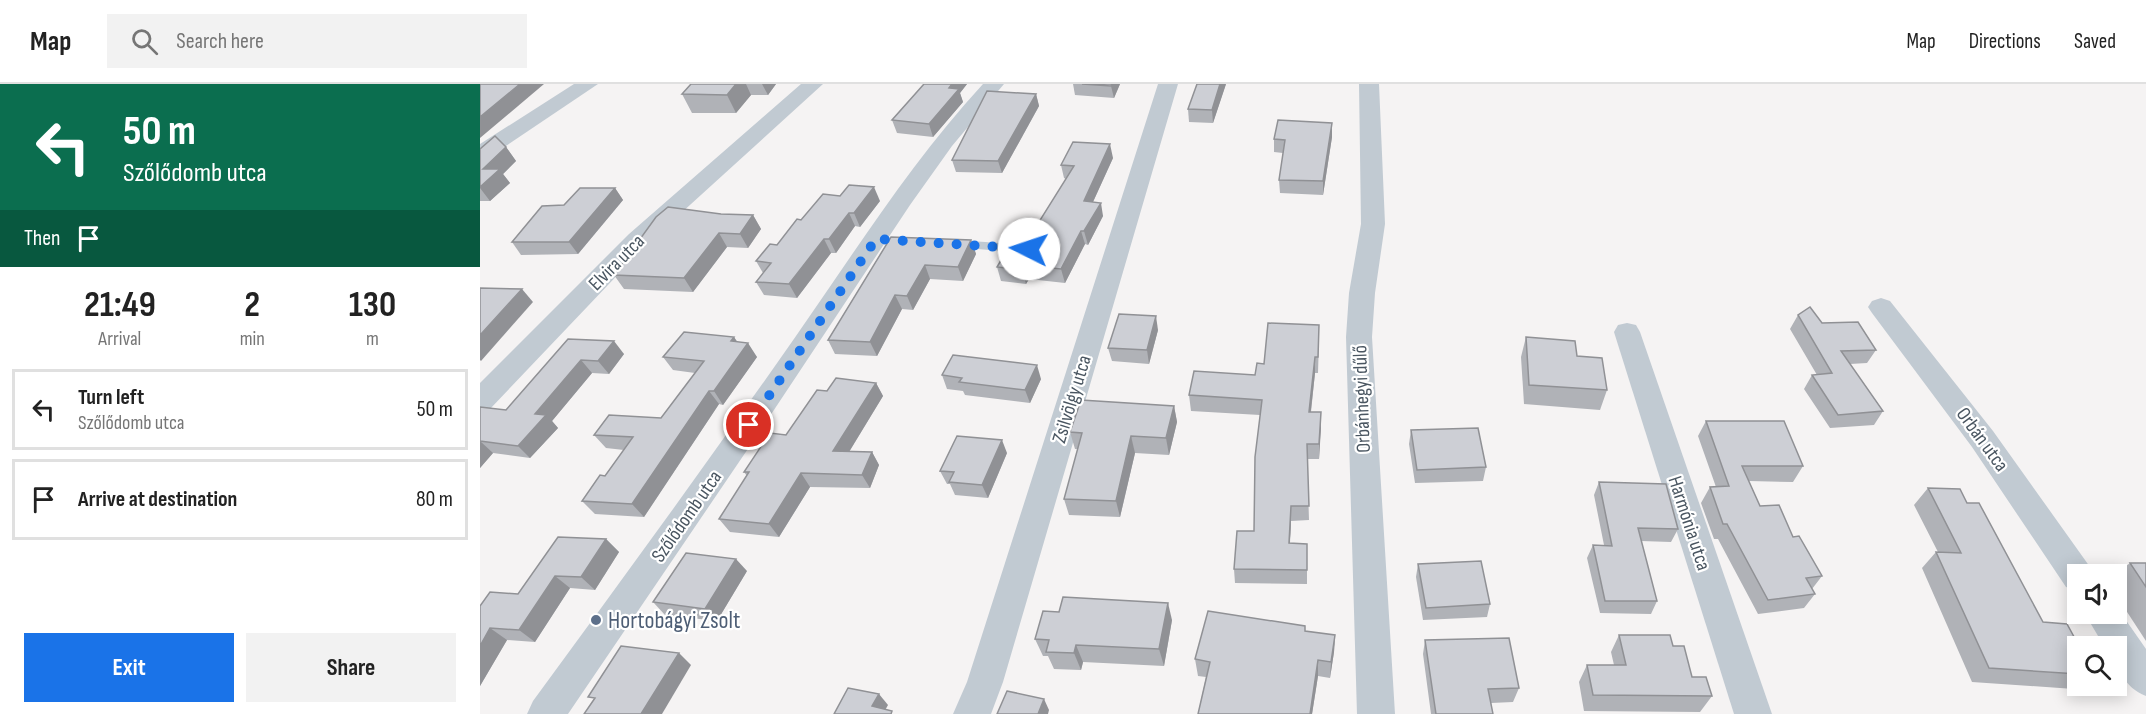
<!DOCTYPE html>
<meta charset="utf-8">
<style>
:root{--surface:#fff;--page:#f2f2f2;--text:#222;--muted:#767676;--line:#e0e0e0;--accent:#1a73e8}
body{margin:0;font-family:"Sofia Sans Condensed",sans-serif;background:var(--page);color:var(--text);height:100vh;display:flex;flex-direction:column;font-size:22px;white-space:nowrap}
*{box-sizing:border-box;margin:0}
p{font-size:20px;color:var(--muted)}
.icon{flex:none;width:33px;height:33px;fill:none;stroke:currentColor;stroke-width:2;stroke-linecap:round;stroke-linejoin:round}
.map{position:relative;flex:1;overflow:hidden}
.details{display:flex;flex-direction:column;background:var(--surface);width:480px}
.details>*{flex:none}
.top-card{background:#0b6e4f;color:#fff;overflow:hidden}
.controls{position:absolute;left:1587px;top:480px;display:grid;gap:12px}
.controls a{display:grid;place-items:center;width:60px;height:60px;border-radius:0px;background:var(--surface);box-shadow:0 3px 15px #0003;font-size:30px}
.pin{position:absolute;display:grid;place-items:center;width:51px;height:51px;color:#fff;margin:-26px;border:3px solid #fff;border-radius:50%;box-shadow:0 2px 6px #0007}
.me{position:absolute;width:66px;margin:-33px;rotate:274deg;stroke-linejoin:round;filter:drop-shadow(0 0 4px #0008)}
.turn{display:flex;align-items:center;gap:21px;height:126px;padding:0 24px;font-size:27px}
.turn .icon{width:78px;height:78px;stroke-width:2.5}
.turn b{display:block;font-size:42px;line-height:51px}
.then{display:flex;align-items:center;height:57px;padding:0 24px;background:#0003;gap:12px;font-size:22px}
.eta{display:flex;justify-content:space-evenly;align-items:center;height:102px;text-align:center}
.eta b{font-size:36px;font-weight:700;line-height:42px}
.primary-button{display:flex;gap:12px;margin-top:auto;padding:12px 24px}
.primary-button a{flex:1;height:69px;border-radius:0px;background:var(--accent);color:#fff;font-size:24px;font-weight:700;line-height:69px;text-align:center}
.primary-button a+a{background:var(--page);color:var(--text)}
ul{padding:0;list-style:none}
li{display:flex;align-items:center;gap:18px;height:81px;margin:0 12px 9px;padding:0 12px;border:3px solid var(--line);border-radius:0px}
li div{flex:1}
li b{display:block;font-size:22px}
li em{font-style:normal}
header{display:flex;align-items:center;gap:36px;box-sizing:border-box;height:84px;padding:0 30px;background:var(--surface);border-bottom:2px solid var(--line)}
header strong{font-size:28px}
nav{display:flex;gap:33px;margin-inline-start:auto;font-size:21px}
.search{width:420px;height:54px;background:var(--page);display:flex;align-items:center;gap:15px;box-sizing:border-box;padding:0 21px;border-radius:0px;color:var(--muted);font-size:22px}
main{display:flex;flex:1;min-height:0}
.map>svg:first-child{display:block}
</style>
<header>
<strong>Map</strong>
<div class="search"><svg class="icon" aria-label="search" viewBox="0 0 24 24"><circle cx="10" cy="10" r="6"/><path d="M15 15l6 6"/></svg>Search here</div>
<nav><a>Map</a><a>Directions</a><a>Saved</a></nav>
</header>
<main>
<section class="details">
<div class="top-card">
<div class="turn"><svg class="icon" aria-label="left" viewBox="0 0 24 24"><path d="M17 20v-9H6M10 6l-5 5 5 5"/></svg><div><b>50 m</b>Szőlődomb utca</div></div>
<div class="then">Then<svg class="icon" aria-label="arrive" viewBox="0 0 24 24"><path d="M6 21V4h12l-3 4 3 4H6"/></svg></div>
</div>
<div class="eta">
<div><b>21:49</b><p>Arrival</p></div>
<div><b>2</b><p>min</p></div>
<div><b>130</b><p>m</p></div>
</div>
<ul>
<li><svg class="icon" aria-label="left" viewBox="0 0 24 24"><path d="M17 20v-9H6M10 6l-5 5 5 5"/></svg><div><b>Turn left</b><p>Szőlődomb utca</p></div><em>50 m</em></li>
<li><svg class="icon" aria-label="arrive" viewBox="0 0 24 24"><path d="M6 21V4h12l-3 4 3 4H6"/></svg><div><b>Arrive at destination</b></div><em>80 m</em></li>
</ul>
<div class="primary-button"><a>Exit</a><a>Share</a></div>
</section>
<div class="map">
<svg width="1666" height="630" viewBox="0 0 1666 630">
<rect width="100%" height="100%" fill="#f5f3f3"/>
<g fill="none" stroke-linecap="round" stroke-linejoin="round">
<polygon fill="#c1cad2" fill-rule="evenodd" points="476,156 547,161 553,165 547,169 472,163 470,160"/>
<g fill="#c1cad2" fill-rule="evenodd">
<polygon points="94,0 118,0 8,74 0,76 0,60"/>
<polygon points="321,0 343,0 167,160 10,325 0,328 0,299 149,150"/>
<path d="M503,0H524L472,62L430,121L278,350L88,630H47L53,617C142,496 230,375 316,252C376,166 432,77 503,0Z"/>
<polygon points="678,0 698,0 523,598 511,630 473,630 487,598"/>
<polygon points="879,0 899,0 905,140 895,209 892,253 915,630 877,630 866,253 869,209 881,140"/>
<polygon points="1401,214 1410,217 1513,347 1610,483 1614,490 1598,490 1598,507 1586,503 1492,363 1392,229 1388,223 1392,217"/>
<polygon points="1147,239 1156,241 1160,248 1292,630 1254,630 1134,248 1138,241"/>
<path d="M1636,522L1666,565V612C1644,603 1636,585 1636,562H1624L1605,530H1636Z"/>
</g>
</g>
<g fill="#b0b2b7">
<polygon points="211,0 296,0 288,11 271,11 256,29 212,29 202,10"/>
<polygon points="444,0 487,0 480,9 483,18 453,53 417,49 412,36"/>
<polygon points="593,0 640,0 634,14 595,11"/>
<polygon points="746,0 733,39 709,38 708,25"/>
<polygon points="556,10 559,22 522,89 476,88 472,76"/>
<polygon points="852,53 843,111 800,109 799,96 803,69 794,68 794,55"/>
<polygon points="26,63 36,77 23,90 30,99 10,117 0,117 0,65"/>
<polygon points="633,74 613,118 623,132 608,161 605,160 585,199 549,195 546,200 521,197 517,183 544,162 553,152 552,149 586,95 584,94 581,81"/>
<polygon points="135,104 143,116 98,170 41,171 32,158 84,121"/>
<polygon points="400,117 380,143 375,142 356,169 351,169 317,214 284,211 276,198 283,189 276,177 297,161 321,136"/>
<polygon points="241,130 273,131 281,145 268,164 247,163 213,208 144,205 134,191"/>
<polygon points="411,153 491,156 496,170 483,197 450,195 433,226 422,225 397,272 355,270 348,256"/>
<polygon points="1318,231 1342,239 1396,266 1387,279 1370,280 1403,327 1394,341 1350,344 1324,305 1332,291 1337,291 1310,245"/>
<polygon points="678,246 669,280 632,277 628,264"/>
<polygon points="1046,253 1097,272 1127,306 1120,326 1044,320 1041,273"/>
<polygon points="88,255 144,270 129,290 112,289 72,337 78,344 50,374 13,369 0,384 0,323 26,326"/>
<polygon points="839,256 838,289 835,289 831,328 841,328 839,375 827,375 829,436 811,437 810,459 827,460 827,500 755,499 754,485 774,447 780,331 711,327 709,311 775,291 784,280"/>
<polygon points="258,258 277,273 243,321 239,320 164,433 115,430 102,417 125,392 144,366 126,364 114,351 181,334 215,289 193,286 183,273"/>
<polygon points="462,291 561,295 550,319 485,311 483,307 467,305"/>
<polygon points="396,299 403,312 369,368 392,368 399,381 390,404 330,403 299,453 250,448 239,435 267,392 264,388 306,351 347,307"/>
<polygon points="694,322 697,338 689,371 655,369 640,433 589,431 584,415 598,365 595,365 590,348"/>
<polygon points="1226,337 1323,382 1313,398 1269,397 1280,422 1313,453 1342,492 1332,505 1335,510 1324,524 1278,530 1238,455 1234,455 1221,419 1230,403 1236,403 1218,352"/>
<polygon points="931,346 1006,383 1003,397 935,399 929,360"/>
<polygon points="527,369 508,414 475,411 470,400 467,400 460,387"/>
<polygon points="1119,398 1198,445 1191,458 1161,457 1177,517 1171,530 1120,529 1107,474 1113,461 1124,461 1114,411"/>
<polygon points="1448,404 1487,419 1563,538 1598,562 1598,602 1599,602 1594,605 1492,598 1442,484 1456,468 1458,468 1434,421"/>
<polygon points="126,455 139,468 115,506 90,504 55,558 27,556 0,602 0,522 38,510"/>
<polygon points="1650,479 1666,479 1666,557 1636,511 1636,490"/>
<polygon points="938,480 1010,520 1007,533 943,536 936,493"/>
<polygon points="267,487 237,537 185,531 173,518"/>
<polygon points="692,536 684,582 603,578 601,586 574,585 568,572 563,572 555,555"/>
<polygon points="826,547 855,551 854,568 850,594 838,592 832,630 718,630 726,593 718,592 715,575"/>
<polygon points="1139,551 1193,562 1212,593 1232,612 1220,628 1104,627 1099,598 1107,581 1134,581 1131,568"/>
<polygon points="945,556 1039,604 1033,618 1011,619 1013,630 951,630 943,570"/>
</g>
<g fill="#909195">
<polygon points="40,0 64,0 0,54 0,33"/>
<polygon points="256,0 266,0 271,11 256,29 247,11"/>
<polygon points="282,0 296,0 288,11"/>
<polygon points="472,0 487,0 480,9 483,18 453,53 449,40"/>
<polygon points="632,0 640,0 634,14 631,2"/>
<polygon points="740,0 746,0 733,39 732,26"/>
<polygon points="556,10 559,22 522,89 518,77"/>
<polygon points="852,39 852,53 843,111 843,97"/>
<polygon points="630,60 633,74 607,131 604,117"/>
<polygon points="26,63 36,77 23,90 30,99 10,117 0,104 3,85"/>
<polygon points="394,103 400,117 380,143 374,129"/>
<polygon points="135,104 143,116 98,170 89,158"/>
<polygon points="621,119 623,132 608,161 604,147"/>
<polygon points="369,129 375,142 356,169 349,155"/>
<polygon points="273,131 281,145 268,164 260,150"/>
<polygon points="601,147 605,160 585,199 581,185"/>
<polygon points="239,149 247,163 213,208 204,194"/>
<polygon points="344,155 351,169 317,214 309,200"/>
<polygon points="491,156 496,170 483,197 478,183"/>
<polygon points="445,181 450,195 433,226 427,212"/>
<polygon points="544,181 549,195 546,200 542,186"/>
<polygon points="42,205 53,218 1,277 0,276 0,251"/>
<polygon points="415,211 422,225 397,272 390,258"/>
<polygon points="676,232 678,246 669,280 667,266"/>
<polygon points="254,253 263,266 268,259 277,273 243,321 234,307 251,257"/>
<polygon points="134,257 144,270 129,290 118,277"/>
<polygon points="835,273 835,289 829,343 829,328"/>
<polygon points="101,276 112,289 72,337 78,344 50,374 38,362 55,330"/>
<polygon points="557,281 561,295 550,319 545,306"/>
<polygon points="396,299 403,312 361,381 353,367"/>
<polygon points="229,307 239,320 164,433 152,420"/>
<polygon points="694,322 697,338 689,371 686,354"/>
<polygon points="841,328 841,344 839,375 839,360"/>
<polygon points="651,352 655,369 640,433 636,417"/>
<polygon points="522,356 527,369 508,414 502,401"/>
<polygon points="0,357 13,369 0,384"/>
<polygon points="392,368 399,381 390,404 382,391"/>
<polygon points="321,389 330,403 299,453 289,440"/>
<polygon points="811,422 811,437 809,474 809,459"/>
<polygon points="126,455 139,468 115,506 101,493"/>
<polygon points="256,475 267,487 237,537 225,525"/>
<polygon points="75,492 90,504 55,558 39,546"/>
<polygon points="688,519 692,536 684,582 679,565"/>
<polygon points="10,544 27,556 0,602 0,562"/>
<polygon points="855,551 854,568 850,594 851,578"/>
<polygon points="596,561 603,578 601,586 594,569"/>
<polygon points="199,569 211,581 182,630 161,630"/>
<polygon points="838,576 838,592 832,630 830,630"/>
<polygon points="399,610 408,621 403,630 392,622"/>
<polygon points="564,615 569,626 568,630 558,630"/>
</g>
<g fill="#cdcfd5" stroke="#909195" stroke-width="1.5">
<polygon points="0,0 40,0 0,33"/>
<polygon points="211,0 256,0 247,11 202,10"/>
<polygon points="444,0 472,0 469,4 479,5 449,40 412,36"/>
<polygon points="602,0 632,0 631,2"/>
<polygon points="717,0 740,0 732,26 708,25"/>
<polygon points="507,7 556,10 518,77 472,76"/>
<polygon points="798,36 852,39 843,97 799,96 805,56 794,55"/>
<polygon points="15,52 26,63 3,85 20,85 0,103 0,65"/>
<polygon points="593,58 630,60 604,117 621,119 604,147 601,147 581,185 544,181 542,186 517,183 530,161 544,162 553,152 552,149 594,82 581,81"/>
<polygon points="369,101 394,103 374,129 369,129 349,155 344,155 309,200 276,198 291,179 276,177 290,160 297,161 317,135 321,136 343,110 360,112"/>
<polygon points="100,104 135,104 89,158 32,158 62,122 84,121"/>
<polygon points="188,123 241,130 273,131 260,150 239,149 204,194 134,191 176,133"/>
<polygon points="411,153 491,156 478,183 445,181 427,212 415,211 390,258 348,256"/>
<polygon points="0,204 42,205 0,251"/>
<polygon points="1330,223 1342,239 1378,238 1396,266 1361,267 1403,327 1358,331 1332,291 1352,289 1318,231"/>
<polygon points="639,230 676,232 667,266 628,264"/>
<polygon points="788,239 839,241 838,273 835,273 829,328 841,328 839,360 827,360 829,422 811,422 809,459 827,460 827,486 754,485 757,447 774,447 775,373 782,316 709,311 714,287 775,291 777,279 784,280"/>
<polygon points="204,248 254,253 251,257 268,259 234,307 229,307 152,420 102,417 120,391 125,392 153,353 114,351 129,331 181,334 224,277 183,273"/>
<polygon points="1046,253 1095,257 1097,272 1122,274 1127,306 1049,301"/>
<polygon points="88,255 134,257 118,277 101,276 55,330 66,331 38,362 0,357 0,323 26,326"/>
<polygon points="473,271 557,281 545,306 479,298 482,294 462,291"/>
<polygon points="356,294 396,299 353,367 392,368 382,391 321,389 289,440 239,435 269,388 264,388 290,349 306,351 337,306 347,307"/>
<polygon points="601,316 694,322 686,354 651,352 636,417 584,415 602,349 590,348"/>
<polygon points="1226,337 1304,337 1323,382 1262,382 1280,422 1299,421 1313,453 1319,452 1342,492 1326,494 1335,510 1288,516 1247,440 1243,440 1230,403 1249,402"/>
<polygon points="998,344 1006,383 937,386 931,346"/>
<polygon points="477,352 522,356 502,401 469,398 474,388 460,387"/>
<polygon points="1119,398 1186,400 1198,445 1158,444 1177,517 1125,517 1113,461 1132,462"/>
<polygon points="1448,404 1480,405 1487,419 1499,419 1563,538 1587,540 1599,562 1598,562 1598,590 1509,584 1456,468 1481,469"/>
<polygon points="78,453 126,455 101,493 75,492 39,546 10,544 0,562 0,522 10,508 38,510"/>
<polygon points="206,469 256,475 225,525 173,518"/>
<polygon points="1001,477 1010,520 946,524 938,480"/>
<polygon points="1650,479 1666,479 1666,503"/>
<polygon points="583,513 688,519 679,565 596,561 594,569 566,568 569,556 555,555 563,527 579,528"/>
<polygon points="728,527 825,542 825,547 855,551 851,578 838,576 830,630 718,630 730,578 715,575"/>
<polygon points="1139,551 1190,551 1193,562 1204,562 1212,593 1226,593 1232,612 1113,611 1107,581 1146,581"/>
<polygon points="1029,554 1039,604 1008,605 1013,630 956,630 945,556"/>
<polygon points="141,562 199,569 161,630 104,630 115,614 108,613"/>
<polygon points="368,604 399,610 392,622 412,627 411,630 354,630"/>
<polygon points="527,607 564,615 558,630 517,630"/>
</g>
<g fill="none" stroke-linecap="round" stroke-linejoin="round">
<polyline stroke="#1a73e8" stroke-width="10" stroke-dasharray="0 18" points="269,341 396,155 549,165"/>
</g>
<circle fill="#5c6f8a" stroke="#fff" stroke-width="2" cx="116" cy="536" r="6"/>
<g text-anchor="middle" stroke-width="4.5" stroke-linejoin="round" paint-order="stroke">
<g font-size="20" fill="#4a5661" stroke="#fff">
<text transform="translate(136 178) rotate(-45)" y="7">Elvira utca</text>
<text transform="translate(591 315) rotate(-73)" y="7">Zsilvölgy utca</text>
<text transform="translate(881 315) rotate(-92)" y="7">Orbánhegyi dűlő</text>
<text transform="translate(1503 355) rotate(54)" y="7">Orbán utca</text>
<text transform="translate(206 432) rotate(-55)" y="7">Szőlődomb utca</text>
<text transform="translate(1210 439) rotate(72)" y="7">Harmónia utca</text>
</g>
<g font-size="24" fill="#4e5e75" stroke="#fff" text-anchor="start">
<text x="128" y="544">Hortobágyi Zsolt</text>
</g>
</g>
</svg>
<div class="controls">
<a><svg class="icon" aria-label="sound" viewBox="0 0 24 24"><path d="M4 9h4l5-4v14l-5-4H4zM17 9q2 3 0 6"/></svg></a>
<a><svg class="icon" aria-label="search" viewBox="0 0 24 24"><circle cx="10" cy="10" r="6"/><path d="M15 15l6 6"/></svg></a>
</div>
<div class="pin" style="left:269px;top:341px;background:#d93025"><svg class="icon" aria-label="arrive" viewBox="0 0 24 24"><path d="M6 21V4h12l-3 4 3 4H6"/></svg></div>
<svg class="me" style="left:549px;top:165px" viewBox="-20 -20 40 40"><circle r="19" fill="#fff"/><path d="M0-13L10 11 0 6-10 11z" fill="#1a73e8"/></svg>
</div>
</main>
